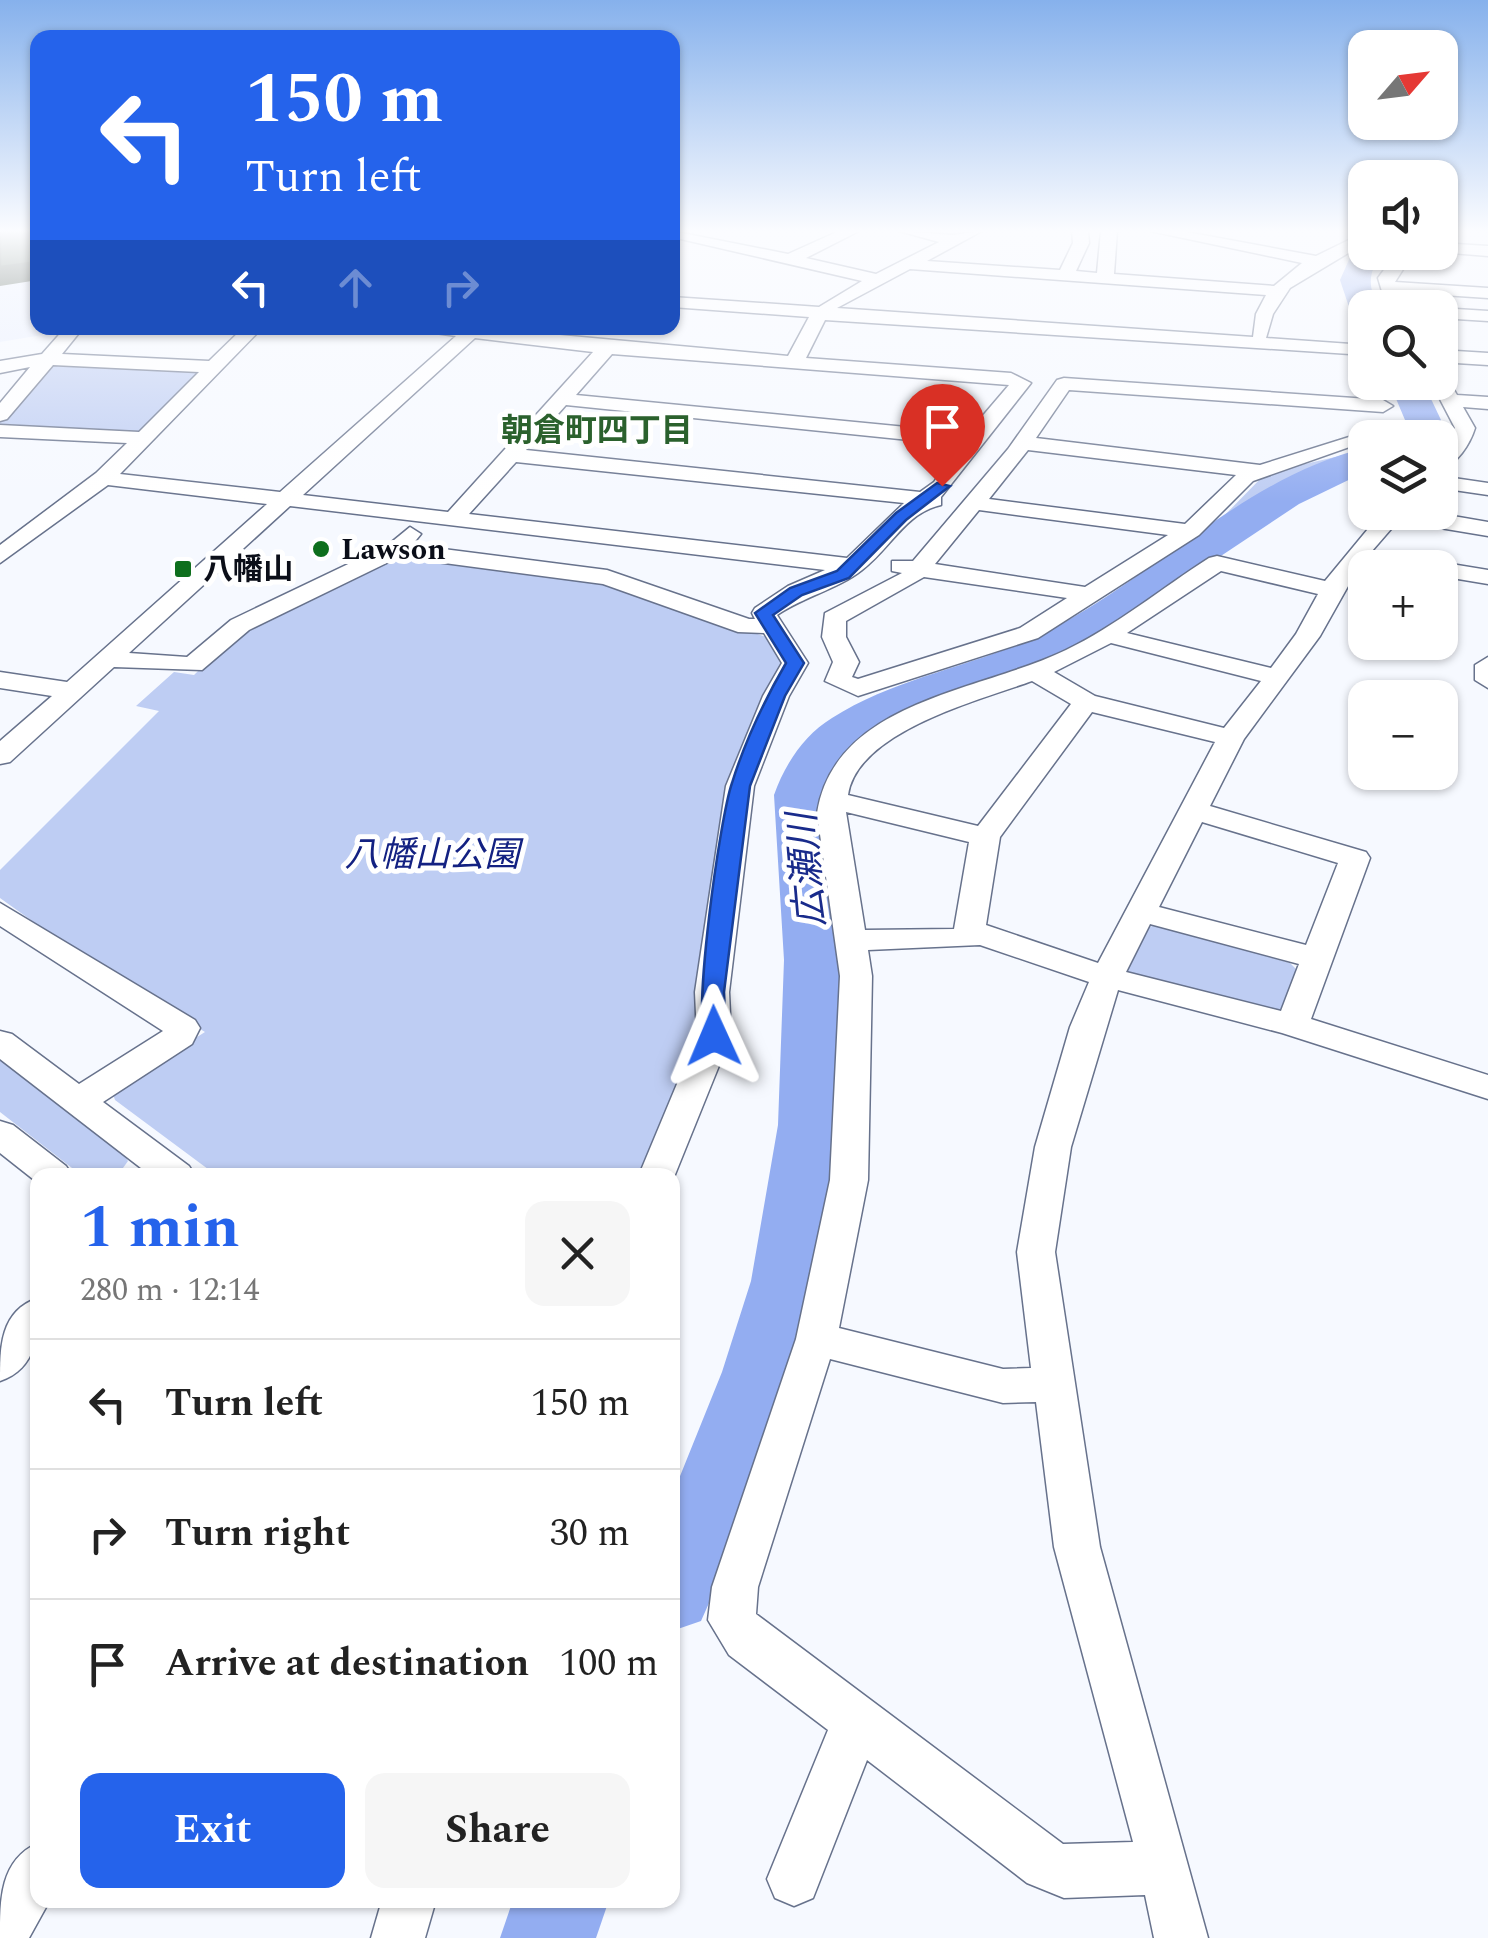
<!DOCTYPE html>
<meta charset="utf-8">
<style>
:root{--surface:#fff;--page:#f6f6f6;--text:#222;--muted:#767676;--line:#e0e0e0;--accent:#2563eb}
body{margin:0;font-family:Spectral,"Noto Sans JP",serif;background:var(--page);color:var(--text);height:100vh;display:flex;flex-direction:column;font-size:38px;white-space:nowrap}
*{box-sizing:border-box;margin:0}
p{font-size:32px;color:var(--muted)}
.icon{flex:none;width:55px;height:55px;fill:none;stroke:currentColor;stroke-width:2;stroke-linecap:round;stroke-linejoin:round}
.map{position:relative;flex:1;overflow:hidden}
.panel{position:absolute;left:30px;top:1168px;width:650px;height:740px;display:flex;flex-direction:column;background:var(--surface);border-radius:20px;box-shadow:0 2px 8px #0004}
.panel>*{flex:none}
.banner{position:absolute;left:30px;top:30px;width:650px;height:305px;border-radius:20px;box-shadow:0 2px 8px #0004;background:#2563eb;color:#fff;overflow:hidden}
.needle{width:65px;rotate:62deg}
.tools{position:absolute;left:1348px;top:30px;display:grid;gap:20px}
.tools a{display:grid;place-items:center;width:110px;height:110px;border-radius:20px;background:var(--surface);box-shadow:0 2px 8px #0004;font-size:50px}
.pin{position:absolute;display:grid;place-items:center;width:85px;height:85px;color:#fff;margin:-102px -42px;border-radius:50% 50% 50% 0;rotate:-45deg;box-shadow:0 0 10px #0007}
.pin .icon{rotate:45deg}
.me{position:absolute;width:110px;margin:-55px;rotate:359deg;stroke-linejoin:round;filter:drop-shadow(0 0 8px #0008)}
.turn{display:flex;align-items:center;gap:35px;height:210px;padding:0 50px;font-size:45px}
.turn .icon{width:130px;height:130px;stroke-width:2.5}
.turn b{display:block;font-size:70px;line-height:85px}
.lanes{display:flex;align-items:center;height:95px;padding:0 50px;background:#0003;justify-content:center;gap:50px;direction:ltr}
.lanes .off{opacity:.35}
.round{display:grid;place-items:center;flex:none;width:105px;height:105px;border-radius:20px;background:var(--page)}
.summary{display:flex;align-items:center;justify-content:space-between;height:170px;padding:0 50px}
h1{font-size:60px;font-weight:700;line-height:75px;color:var(--accent)}
.action{display:flex;gap:20px;margin-top:auto;padding:20px 50px}
.action a{flex:1;height:115px;border-radius:20px;background:var(--accent);color:#fff;font-size:40px;font-weight:700;line-height:115px;text-align:center}
.action a+a{background:var(--page);color:var(--text)}
ul{padding:0;list-style:none}
li{display:flex;align-items:center;gap:30px;height:130px;padding:0 50px;border-top:2px solid var(--line)}
li div{flex:1}
li b{display:block;font-size:38px}
li em{font-style:normal}
.map>svg:first-child{display:block}
</style>
<div class="map">
<svg width="1488" height="1938" viewBox="0 0 1488 1938">
<rect width="100%" height="100%" fill="#f6f9ff"/>
<polygon fill="#e9effe" points="0,231 37,231 38,328 59,328 54,333 0,342"/>
<g fill="#becdf3">
<polygon points="52,362 206,369 137,435 0,428 0,422"/>
<polygon points="1357,452 1282,484 1222,518 1266,473"/>
<polygon points="391,556 603,581 769,638 787,662 725,855 695,998 702,1030 644,1175 216,1175 115,1100 112,1091 205,1032 84,958 0,898 0,870 159,711 136,706 174,672 194,675 243,627"/>
<polygon points="1157,925 1290,963 1301,974 1281,1014 1131,975 1125,968 1144,928"/>
<polygon points="0,1060 122,1152 128,1161 118,1175 81,1175 0,1112"/>
</g>
<g fill="none" stroke-linecap="round" stroke-linejoin="round">
<g fill="#93adf1" fill-rule="evenodd">
<path d="M1365,244V252H1383C1368,273 1367,285 1379,308H1365V319L1350,310L1340,280L1352,253Z"/>
<polygon points="1389,382 1423,382 1441,420 1433,438 1397,438 1405,420"/>
<path d="M1365,448V472L1299,504L1081,649L889,724L855,746L836,766L824,795L841,960L844,1070L830,1235L796,1372L713,1594L701,1621L672,1631V1496L722,1372L751,1281L778,1125L784,960L774,795C785,764 804,735 832,718C900,675 980,666 1050,630C1157,575 1246,477 1365,448Z"/>
<polygon points="513,1900 609,1900 596,1938 500,1938"/>
</g>
<defs>
<g id="minor">
<path d="M672,231L788,254L839,231H859L806,258L876,274L939,242L899,231L953,235L982,231L927,261L1060,270L1073,243L1072,231H1088L1089,243L1076,271L1097,273L1101,231H1117L1114,274L1274,286L1302,263L1150,231H1181L1316,256L1365,232V243L1290,288L1273,314L1266,338L1365,345V355L825,320L806,358L1011,373L1031,383L941,497V505C905,513 891,548 862,570C838,589 803,597 777,615L808,663L789,696L754,786L729,992L731,1036L672,1182V1175H639L697,1036L695,992L726,786L763,696L782,663L764,633L738,632L603,584L399,557L249,630L202,670L114,667L10,762L0,764V741L52,696L0,688V672L67,682L267,504L108,485L0,563V545L96,473L127,443L0,437V425L139,432L199,372L53,365L7,419L0,421V403L30,367L0,373V361L42,354L65,328H83L62,354L209,361L243,328H262L120,474L280,492L456,336L429,332L426,328H484L788,356L809,317L672,307V297L819,307L862,281L672,237ZM910,269L1266,295L1256,314L1253,337L837,308ZM475,338L593,352L448,512L303,495ZM612,354L1009,385L968,433L576,395ZM566,405L958,445L934,482L920,492L526,450ZM516,462L904,503L847,558L469,514ZM290,506L825,570L788,586L755,608L752,613L755,619H749L607,570L412,545L421,534L410,527L388,545L231,620L187,657L129,653Z"/>
<polygon points="1440,243 1488,246 1488,256 1439,252"/>
<polygon points="1397,252 1414,252 1395,282 1488,288 1488,298 1398,292 1399,308 1387,308 1378,278"/>
<polygon points="1440,308 1488,311 1488,321 1440,318"/>
<polygon points="1440,350 1488,353 1488,365 1440,362"/>
<path d="M1440,376L1447,378L1457,395L1488,397V409L1463,407L1475,428C1470,444 1457,465 1440,469V451L1455,428L1431,382H1440Z"/>
<path d="M1064,378L1383,400L1393,406L1383,412L1069,390L1036,438L1260,465L1365,432L1375,438L1253,481L1199,535L1038,638L858,696L825,681L833,662L822,637L825,613L902,573L892,571V561H913L1008,449L1057,380ZM1028,450L1236,475L1185,524L989,499ZM979,510L1168,535L1085,587L935,564ZM924,577L1067,598L1020,628L858,679L852,677L859,662L846,637V621Z"/>
<polygon points="1440,476 1488,483 1488,495 1440,488"/>
<path d="M1382,512H1430L1488,522V536L1398,521L1372,551L1488,570V584L1440,576V568L1361,563L1320,636L1244,739L1210,806L1366,852L1370,858L1311,1019L1488,1075V1099L1282,1033L1118,990L1071,1147L1055,1252L1100,1547L1208,1938H1154L1145,1895L1064,1898L1027,1883L867,1760L813,1898L794,1906L775,1898L767,1879L828,1730L729,1655L708,1620L712,1587L796,1339L830,1180L840,976L817,813C835,700 980,692 1066,650C1116,626 1162,588 1209,558L1217,556L1325,581ZM1221,571L1318,594L1296,634L1271,668L1127,633ZM1111,643L1261,681L1224,728L1095,696L1054,672ZM1032,681L1071,704L978,826L848,795C857,731 980,700 1032,681ZM1092,712L1215,742L1098,963L986,925L1000,837ZM846,812L969,842L954,929L865,930ZM1202,822L1338,863L1306,945L1159,907ZM1150,924L1299,964L1281,1011L1126,972ZM980,945L1089,982L1070,1027L1035,1147L1017,1252L1031,1368L1003,1369L839,1328L868,1180L872,976L868,950ZM830,1359L1003,1403L1036,1402L1054,1547L1133,1842L1063,1844L756,1614L758,1587Z"/>
<polygon points="1488,657 1488,688 1475,680 1475,665"/>
<polygon points="0,903 195,1020 200,1028 192,1044 103,1102 189,1166 195,1175 150,1175 0,1059 0,1031 12,1034 79,1084 163,1031 0,926"/>
<polygon points="0,1121 13,1125 66,1166 72,1175 38,1175 38,1183 0,1153"/>
<path d="M38,1298C38,1333 38,1368 0,1381C0,1347 0,1311 38,1298Z"/>
<path d="M38,1843V1900H50L29,1938H0C0,1899 0,1860 38,1843Z"/>
<polygon points="382,1900 436,1900 425,1938 371,1938"/>
</g>
</defs>
<use href="#minor" stroke="#67728c" stroke-width="3"/>
<use href="#minor" fill="#fff" fill-rule="evenodd"/>
</g>
<polygon fill="#324132" points="38,262 38,280 0,286 0,267"/>
<polygon fill="#485d48" stroke="#324132" stroke-width="2.5" points="0,231 38,231 38,262 0,267"/>
<linearGradient id="sky" x2="0" y2="1"><stop stop-color="#86b1ec"/><stop offset="0.46" stop-color="#fbfcff"/><stop offset="1" stop-color="#fbfcff" stop-opacity="0"/></linearGradient>
<rect width="1488" height="502" fill="url(#sky)"/>
<path fill="#2563eb" stroke="#184099" stroke-width="2.5" d="M937,483L950,486L906,520L849,578L802,595L773,615L804,663L785,696L750,786L724,992L726,1036L714,1044L706,1042C692,1016 720,817 732,783C745,741 764,701 786,663L755,613L790,588L837,571L896,513Z"/>
<g fill="#0e6f1d" stroke="#fff" stroke-width="4">
<circle cx="321" cy="549" r="10"/>
<rect x="173" y="559" width="20" height="20" rx="5"/>
</g>
<g text-anchor="middle" stroke-width="10" stroke-linejoin="round" paint-order="stroke">
<g font-size="30" font-weight="bold" fill="#0b0e18" stroke="#fff" text-anchor="start">
<text x="341" y="559">Lawson</text>
<text x="203" y="579">八幡山</text>
</g>
<g font-size="32" font-weight="bold" fill="#2b612d" stroke="#fff">
<text x="597" y="441">朝倉町四丁目</text>
</g>
<g font-size="35" font-style="italic" fill="#132182" stroke="#fff">
<text x="432" y="866">八幡山公園</text>
</g>
<g font-size="38" font-style="italic" fill="#192b8b" stroke="#fff">
<text transform="translate(806 870) rotate(-95)" y="13">広瀬川</text>
</g>
</g>
</svg>
<div class="tools">
<a><svg class="needle" viewBox="-14 -14 28 28"><path d="M0-13l5 13h-10z" fill="#e53935"/><path d="M0 13l5-13h-10z" fill="#767676"/></svg></a>
<a><svg class="icon" aria-label="sound" viewBox="0 0 24 24"><path d="M4 9h4l5-4v14l-5-4H4zM17 9q2 3 0 6"/></svg></a>
<a><svg class="icon" aria-label="search" viewBox="0 0 24 24"><circle cx="10" cy="10" r="6"/><path d="M15 15l6 6"/></svg></a>
<a><svg class="icon" aria-label="layers" viewBox="0 0 24 24"><path d="M12 4l9 5-9 5-9-5zM3 14l9 5 9-5"/></svg></a>
<a>+</a>
<a>−</a>
</div>
<div class="pin" style="left:942px;top:486px;background:#d93025"><svg class="icon" aria-label="arrive" viewBox="0 0 24 24"><path d="M6 21V4h12l-3 4 3 4H6"/></svg></div>
<svg class="me" style="left:714px;top:1036px" viewBox="-20 -20 40 40"><path d="M0-17L14 15 0 8-14 15z" fill="#2563eb" stroke="#fff" stroke-width="4"/></svg>
<div class="banner">
<div class="turn"><svg class="icon" aria-label="left" viewBox="0 0 24 24"><path d="M17 20v-9H6M10 6l-5 5 5 5"/></svg><div><b>150 m</b>Turn left</div></div>
<div class="lanes"><svg class="icon" aria-label="left" viewBox="0 0 24 24"><path d="M17 20v-9H6M10 6l-5 5 5 5"/></svg><svg class="icon off" aria-label="ahead" viewBox="0 0 24 24"><path d="M12 20V5M6 11l6-6 6 6"/></svg><svg class="icon off" aria-label="right" viewBox="0 0 24 24"><path d="M7 20v-9h11M14 6l5 5-5 5"/></svg></div>
</div>
<section class="panel">
<div class="summary"><div><h1>1 min</h1><p>280 m · 12:14</p></div><a class="round"><svg class="icon" aria-label="close" viewBox="0 0 24 24"><path d="M6 6l12 12M18 6L6 18"/></svg></a></div>
<ul>
<li><svg class="icon" aria-label="left" viewBox="0 0 24 24"><path d="M17 20v-9H6M10 6l-5 5 5 5"/></svg><div><b>Turn left</b></div><em>150 m</em></li>
<li><svg class="icon" aria-label="right" viewBox="0 0 24 24"><path d="M7 20v-9h11M14 6l5 5-5 5"/></svg><div><b>Turn right</b></div><em>30 m</em></li>
<li><svg class="icon" aria-label="arrive" viewBox="0 0 24 24"><path d="M6 21V4h12l-3 4 3 4H6"/></svg><div><b>Arrive at destination</b></div><em>100 m</em></li>
</ul>
<div class="action"><a>Exit</a><a>Share</a></div>
</section>
</div>
